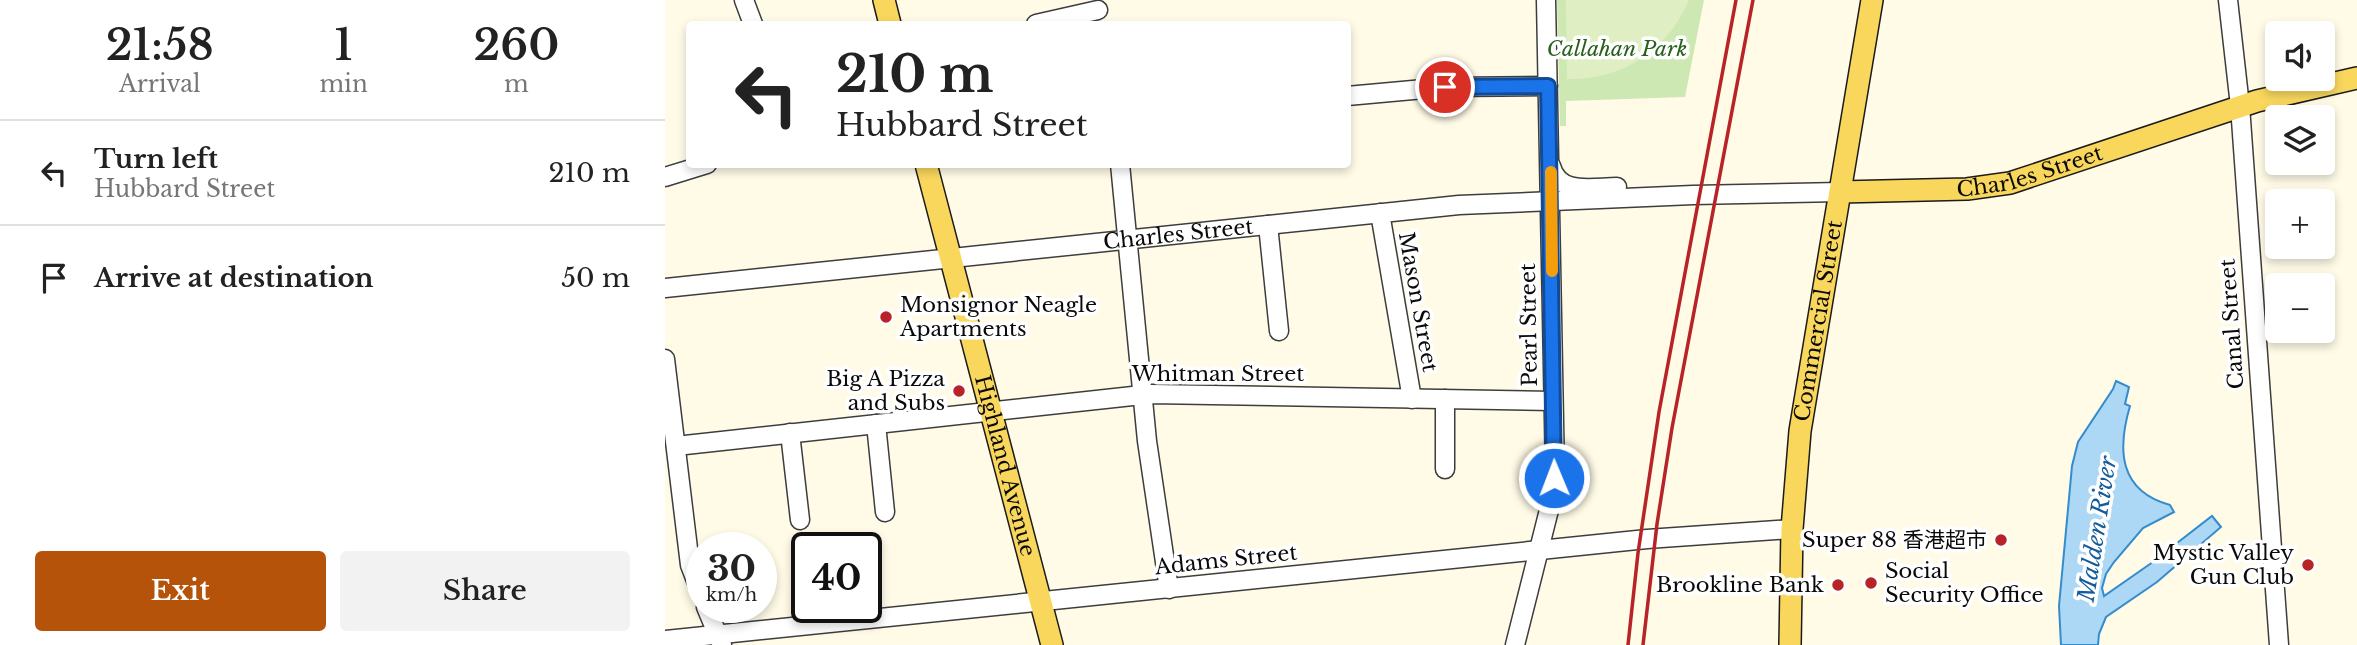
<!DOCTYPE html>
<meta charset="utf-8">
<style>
:root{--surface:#fff;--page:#f2f2f2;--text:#222;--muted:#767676;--line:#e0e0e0;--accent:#b45309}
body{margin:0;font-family:"Libre Baskerville","Noto Sans SC",serif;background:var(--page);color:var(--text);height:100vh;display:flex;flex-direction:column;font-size:26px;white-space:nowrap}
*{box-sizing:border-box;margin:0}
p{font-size:23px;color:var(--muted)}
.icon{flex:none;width:38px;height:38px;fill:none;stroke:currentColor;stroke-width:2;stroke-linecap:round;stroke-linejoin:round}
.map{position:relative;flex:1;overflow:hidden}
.panel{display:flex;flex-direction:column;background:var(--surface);width:665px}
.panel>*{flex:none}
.hud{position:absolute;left:21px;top:21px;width:665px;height:147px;border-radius:7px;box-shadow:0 4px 10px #0003;background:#fff;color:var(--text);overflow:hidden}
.tools{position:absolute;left:1600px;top:21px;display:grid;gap:14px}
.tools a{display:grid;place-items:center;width:70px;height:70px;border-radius:7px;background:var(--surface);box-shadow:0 4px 10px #0003;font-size:35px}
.speed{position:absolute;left:21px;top:532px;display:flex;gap:14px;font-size:35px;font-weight:700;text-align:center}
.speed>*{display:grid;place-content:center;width:91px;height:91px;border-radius:50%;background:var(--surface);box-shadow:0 4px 10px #0003;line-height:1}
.speed small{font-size:18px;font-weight:400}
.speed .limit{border:4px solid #111;border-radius:10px;background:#fff;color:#111}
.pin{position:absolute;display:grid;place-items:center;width:60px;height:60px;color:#fff;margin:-30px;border:4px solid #fff;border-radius:50%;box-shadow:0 2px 7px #0007}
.me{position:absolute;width:77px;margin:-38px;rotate:359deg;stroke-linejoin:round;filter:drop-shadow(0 0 5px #0008)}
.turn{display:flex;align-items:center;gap:24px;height:147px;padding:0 35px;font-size:32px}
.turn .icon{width:91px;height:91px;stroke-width:2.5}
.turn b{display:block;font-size:49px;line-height:60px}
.eta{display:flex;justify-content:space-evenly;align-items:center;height:119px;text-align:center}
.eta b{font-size:42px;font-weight:600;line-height:49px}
.button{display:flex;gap:14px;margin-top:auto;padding:14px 35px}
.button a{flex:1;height:80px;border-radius:7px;background:var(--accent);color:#fff;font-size:28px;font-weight:600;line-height:80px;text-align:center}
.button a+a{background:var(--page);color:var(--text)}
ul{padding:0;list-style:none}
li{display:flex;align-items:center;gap:21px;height:105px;padding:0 35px;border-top:2px solid var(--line)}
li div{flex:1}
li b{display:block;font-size:26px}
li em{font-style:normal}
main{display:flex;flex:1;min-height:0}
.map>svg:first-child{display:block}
</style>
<main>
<section class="panel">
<div class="eta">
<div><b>21:58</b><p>Arrival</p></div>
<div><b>1</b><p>min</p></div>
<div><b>260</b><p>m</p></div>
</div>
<ul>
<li><svg class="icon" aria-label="left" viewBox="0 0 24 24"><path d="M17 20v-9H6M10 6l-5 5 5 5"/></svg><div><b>Turn left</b><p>Hubbard Street</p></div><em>210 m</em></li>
<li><svg class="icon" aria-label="arrive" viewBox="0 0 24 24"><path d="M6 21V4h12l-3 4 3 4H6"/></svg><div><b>Arrive at destination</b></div><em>50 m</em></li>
</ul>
<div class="button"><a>Exit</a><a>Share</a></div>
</section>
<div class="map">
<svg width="1692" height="645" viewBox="0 0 1692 645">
<rect width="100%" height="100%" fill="#fffbe7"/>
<polygon fill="#cde8b2" points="892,0 1039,0 1020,97 901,101 901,126 895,126"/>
<path fill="#dfefc3" d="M901,0H1024C1002,51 958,80 902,79Z"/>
<path fill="#acd8f6" stroke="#338ccd" stroke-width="2" d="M1451,381L1464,387L1460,404L1465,406C1452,450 1454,491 1505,505L1509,512L1478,528L1449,562L1441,574L1437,588L1439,596L1485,564L1547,516L1556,527L1492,582L1441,617L1434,634L1433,645H1396L1394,606L1407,466L1413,442L1448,389Z"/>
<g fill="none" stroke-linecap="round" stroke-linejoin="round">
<defs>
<g id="minor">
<polyline points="79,0 88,24"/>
<polyline points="1563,0 1575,106 1614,645"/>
<polyline points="371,24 433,10"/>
<polyline points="682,96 781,87 883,86"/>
<polyline points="455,164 482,441 504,589"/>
<path d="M886,166C894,196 927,187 952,187"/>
<polyline points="0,177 42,164"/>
<polyline points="715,213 747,399"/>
<polyline points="603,225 614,331"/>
<path id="s1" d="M0,288L794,205L1028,195L1175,192"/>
<polyline points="0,359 25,565 37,596"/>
<polyline points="780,399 780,469"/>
<polyline points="211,424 220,512"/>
<polyline points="125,433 135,520"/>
<polyline points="11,446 486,394 888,401"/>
<polyline points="41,607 57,645"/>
<polyline points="0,640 982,539 1127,529"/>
<polyline points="850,645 887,498 890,474 881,0"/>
</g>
<g id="major">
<polyline points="219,0 225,24"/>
<path id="s2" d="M261,164L387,645"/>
<path id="s3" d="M1175,192L1302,189L1345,183L1592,101L1692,78"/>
<path id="s4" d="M1125,645L1127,529L1135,431L1207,0"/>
</g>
</defs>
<use href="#minor" stroke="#3d3d3d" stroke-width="21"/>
<use href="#major" stroke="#1b1b1b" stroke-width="24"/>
<use href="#minor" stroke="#fff" stroke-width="18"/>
<use href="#major" stroke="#f9d75d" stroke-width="21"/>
<g stroke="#b82327" stroke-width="3.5">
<polyline points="963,645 973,553 994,412 1071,0"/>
<polyline points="978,645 992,524 1007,428 1088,0"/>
</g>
</g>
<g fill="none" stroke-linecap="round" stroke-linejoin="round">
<defs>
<polyline id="route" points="780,87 883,86 889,478"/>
</defs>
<use href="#route" stroke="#114b97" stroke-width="18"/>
<use href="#route" stroke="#1a73e8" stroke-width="12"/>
<polyline stroke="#f59e0b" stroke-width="12" points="886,172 887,271"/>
</g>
<g fill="#b82327" stroke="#fff" stroke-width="2.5">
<circle cx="221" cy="317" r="7"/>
<circle cx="294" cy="391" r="7"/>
<circle cx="1336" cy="540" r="7"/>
<circle cx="1643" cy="565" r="7"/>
<circle cx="1206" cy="583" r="7"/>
<circle cx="1173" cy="585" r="7"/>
</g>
<g text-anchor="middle" stroke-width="7" stroke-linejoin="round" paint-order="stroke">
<g font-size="21" font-style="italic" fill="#28601c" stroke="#fff">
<text x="952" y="56">Callahan Park</text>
</g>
<g font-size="21" fill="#0a0a0a" stroke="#fff">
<text dy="7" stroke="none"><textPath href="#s3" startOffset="192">Charles Street</textPath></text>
<text dy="7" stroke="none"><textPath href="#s1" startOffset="516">Charles Street</textPath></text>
<text transform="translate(753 302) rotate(80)" y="7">Mason Street</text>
<text dy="7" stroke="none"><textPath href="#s4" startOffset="326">Commercial Street</textPath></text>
<text transform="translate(1567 324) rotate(-94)" y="7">Canal Street</text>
<text transform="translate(864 325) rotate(-91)" y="7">Pearl Street</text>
<text x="553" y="381">Whitman Street</text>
<text dy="7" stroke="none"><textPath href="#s2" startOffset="312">Highland Avenue</textPath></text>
<text transform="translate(561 560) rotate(-6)" y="7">Adams Street</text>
</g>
<g font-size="21" fill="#0a0a0a" stroke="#fff" text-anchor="end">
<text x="235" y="312" text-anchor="start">Monsignor Neagle<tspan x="235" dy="24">Apartments</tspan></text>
<text x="280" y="386">Big A Pizza<tspan x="280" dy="24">and Subs</tspan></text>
<text x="1322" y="547">Super 88 香港超市</text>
<text x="1629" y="560">Mystic Valley<tspan x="1629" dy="24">Gun Club</tspan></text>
<text x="1220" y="578" text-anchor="start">Social<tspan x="1220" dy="24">Security Office</tspan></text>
<text x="1159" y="592">Brookline Bank</text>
</g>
<g font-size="23" font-style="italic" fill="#155d9a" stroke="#fff">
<text transform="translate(1432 529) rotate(-81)" y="8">Malden River</text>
</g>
</g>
</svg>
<div class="tools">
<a><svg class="icon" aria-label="sound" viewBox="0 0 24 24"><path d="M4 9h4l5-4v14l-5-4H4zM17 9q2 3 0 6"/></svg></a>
<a><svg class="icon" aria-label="layers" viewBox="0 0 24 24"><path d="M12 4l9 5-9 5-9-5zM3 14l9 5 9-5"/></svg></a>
<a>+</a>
<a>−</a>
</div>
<div class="speed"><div>30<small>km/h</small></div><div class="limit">40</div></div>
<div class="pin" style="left:780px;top:87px;background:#d93025"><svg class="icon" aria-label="arrive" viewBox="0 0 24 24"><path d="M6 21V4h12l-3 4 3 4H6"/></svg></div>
<svg class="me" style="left:889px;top:478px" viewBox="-20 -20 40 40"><circle r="17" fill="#1a73e8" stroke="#fff" stroke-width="3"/><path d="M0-11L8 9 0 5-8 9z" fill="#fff"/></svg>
<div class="hud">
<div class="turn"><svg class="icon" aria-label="left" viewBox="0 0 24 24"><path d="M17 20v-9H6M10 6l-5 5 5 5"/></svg><div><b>210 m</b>Hubbard Street</div></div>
</div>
</div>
</main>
